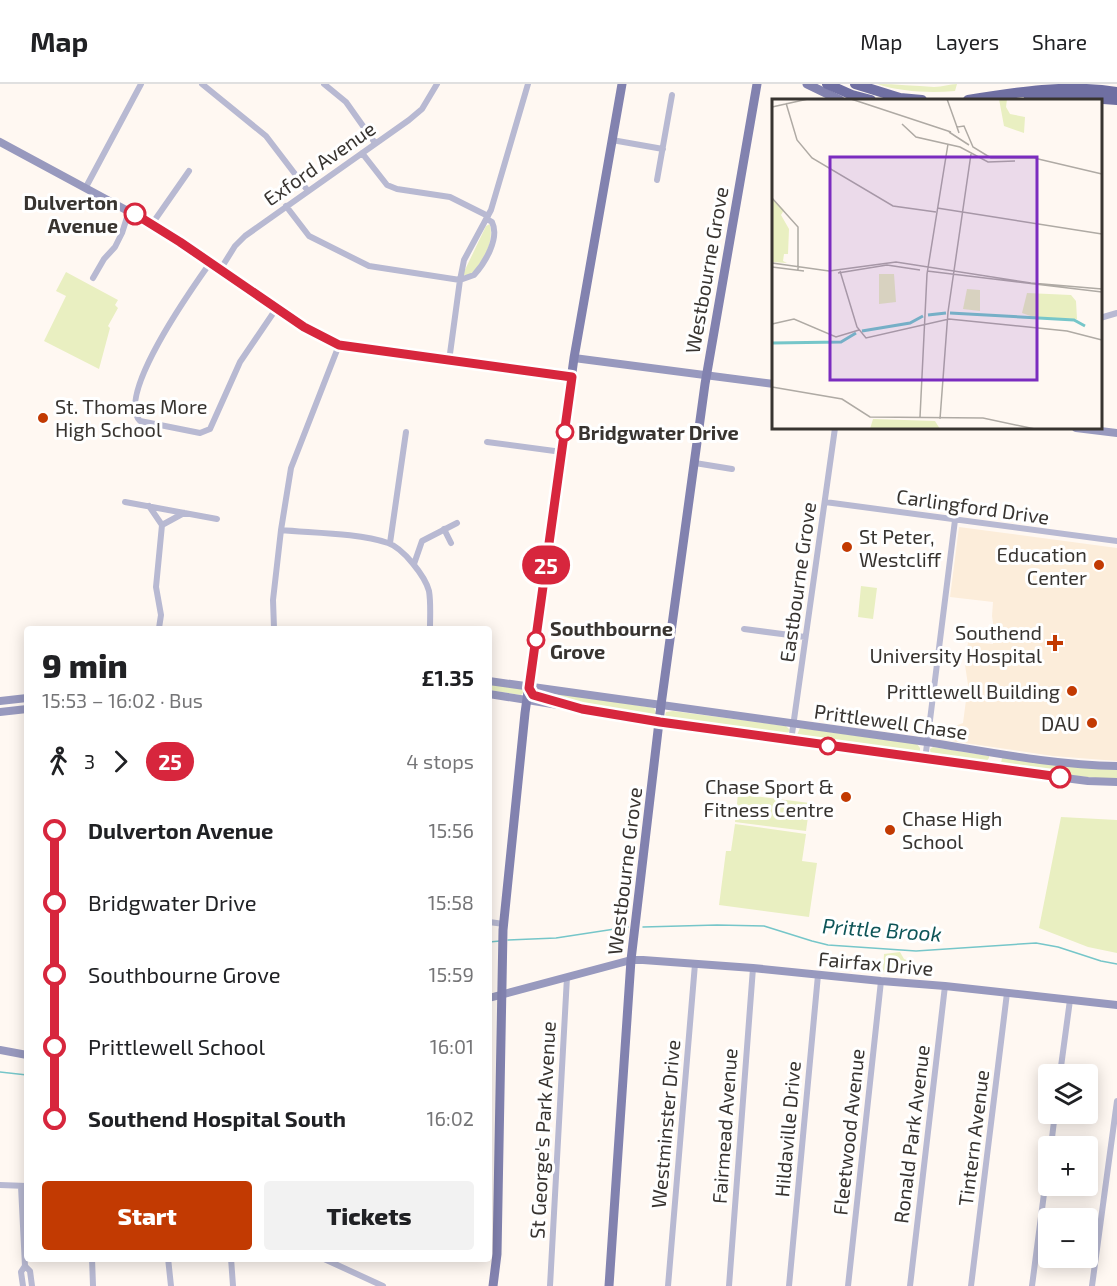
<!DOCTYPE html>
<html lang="en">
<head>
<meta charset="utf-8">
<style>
  :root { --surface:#fff; --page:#f2f2f2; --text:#202124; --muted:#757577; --line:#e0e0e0; --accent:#c23a02 }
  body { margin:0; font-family:"Exo 2",sans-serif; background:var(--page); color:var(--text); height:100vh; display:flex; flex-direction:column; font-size:22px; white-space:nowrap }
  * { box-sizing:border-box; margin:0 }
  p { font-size:20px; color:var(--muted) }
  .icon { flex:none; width:33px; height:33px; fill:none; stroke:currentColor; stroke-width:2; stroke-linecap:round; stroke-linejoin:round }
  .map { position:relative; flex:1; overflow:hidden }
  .panel { position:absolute; left:24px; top:542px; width:468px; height:636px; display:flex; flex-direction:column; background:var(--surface); border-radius:6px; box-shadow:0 3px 15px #0003 }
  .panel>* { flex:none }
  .badge { padding:0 12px; border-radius:20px; font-size:21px; line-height:39px }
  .fabs { position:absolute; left:1038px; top:980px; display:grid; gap:12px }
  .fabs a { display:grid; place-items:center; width:60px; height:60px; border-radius:6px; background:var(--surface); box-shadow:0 3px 15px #0003; font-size:30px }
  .map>.badge { position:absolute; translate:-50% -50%; box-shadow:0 0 0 3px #fff }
  .legs { display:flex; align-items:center; gap:9px; height:66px; padding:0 18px; font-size:20px }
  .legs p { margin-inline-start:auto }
  .headline { display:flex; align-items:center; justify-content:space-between; height:102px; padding:0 18px }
  h1 { font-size:33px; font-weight:800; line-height:45px }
  .primary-button { display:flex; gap:12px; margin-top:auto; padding:12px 18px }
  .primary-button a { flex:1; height:69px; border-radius:6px; background:var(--accent); color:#fff; font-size:24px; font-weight:800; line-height:69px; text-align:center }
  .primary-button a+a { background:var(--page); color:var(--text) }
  ul { padding:0 18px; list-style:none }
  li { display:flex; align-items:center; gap:21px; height:72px; font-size:22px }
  li i { display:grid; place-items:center; width:9px; height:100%; margin:0 8px; background:currentColor }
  li i::after { content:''; width:15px; height:15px; margin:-8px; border:4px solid; border-radius:50%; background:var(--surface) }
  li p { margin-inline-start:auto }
  li:first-child i { background:linear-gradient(#0000 50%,currentColor 0) }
  li:last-child i { background:linear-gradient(currentColor 50%,#0000 0) }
  header { display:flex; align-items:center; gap:36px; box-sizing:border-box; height:84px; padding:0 30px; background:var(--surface); border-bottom:2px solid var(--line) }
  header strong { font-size:28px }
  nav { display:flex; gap:33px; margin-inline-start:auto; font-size:21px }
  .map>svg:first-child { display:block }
  .medical { fill:#fcedda }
  .green { fill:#e9efc1 }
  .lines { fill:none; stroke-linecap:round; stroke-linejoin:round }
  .stream { stroke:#76c6c9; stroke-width:1.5 }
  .street { stroke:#b8b9d2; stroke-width:6 }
  .secondary { stroke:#9899be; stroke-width:8 }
  .primary { stroke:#8282af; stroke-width:9 }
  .highway { stroke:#6f6fa2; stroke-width:10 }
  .line-1-casing { stroke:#fff; stroke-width:14 }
  .line-1 { stroke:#d7263d; stroke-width:9 }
  .stop-1-dot { fill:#fff; stroke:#d7263d; stroke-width:3 }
  .poi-dot { fill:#c23a02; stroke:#fff; stroke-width:2 }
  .labels { text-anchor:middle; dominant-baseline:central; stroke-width:6; stroke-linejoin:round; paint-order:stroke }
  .street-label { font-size:20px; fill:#383430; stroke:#fff }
  .stop-label { font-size:20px; font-weight:bold; fill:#383430; stroke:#fff; text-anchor:start }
  .poi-label { font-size:20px; fill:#383430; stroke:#fff; text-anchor:end }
  .water-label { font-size:21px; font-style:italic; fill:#0e5558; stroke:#fff }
  .inset-river { fill:none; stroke:#76c6c9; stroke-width:3 }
  .inset-road { fill:none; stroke:#afaaa4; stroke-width:1.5 }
  .view { fill:#7b2cbf; fill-opacity:0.15; stroke:#7b2cbf; stroke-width:3 }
  .inset-edge { fill:none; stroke:#383430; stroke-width:3 }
</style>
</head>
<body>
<header>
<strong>Map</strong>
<nav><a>Map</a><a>Layers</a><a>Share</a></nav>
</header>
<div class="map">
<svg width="1117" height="1202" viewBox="0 0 1117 1202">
  <rect width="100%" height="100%" fill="#fff8f2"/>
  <path class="medical" d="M 959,443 L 1117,464 L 1117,677 L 1053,672 L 931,654 L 932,639 L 955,642 L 963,639 L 968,601 L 965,581 L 968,558 L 993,560 L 994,546 L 992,532 L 993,518 L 950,513 Z"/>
  <path class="green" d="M 877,0 C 896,0 915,2 934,3 C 943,3 949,0 957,0 L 955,7 C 930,9 901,8 877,0 Z
    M 490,140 C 494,161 483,176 471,191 L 465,192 L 463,190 L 486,142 Z
    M 66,188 L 118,216 L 115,221 L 118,224 L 108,242 L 110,244 L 99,285 L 44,257 L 66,212 L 56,207 Z
    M 861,502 L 877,504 L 873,535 L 858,533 Z
    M 489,598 L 524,604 L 523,609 L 521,611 L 489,606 Z
    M 540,606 L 654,624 L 657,631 L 654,633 L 540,612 Z
    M 673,627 L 786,642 L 790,646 L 786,652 L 667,635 L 665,631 L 666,628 Z
    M 800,644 L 917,660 L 920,664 L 920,669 L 915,670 L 799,654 L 797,651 Z
    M 933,663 L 989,672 L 989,674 L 984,680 L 931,672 L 930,665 Z
    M 1002,674 L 1117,685 L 1117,694 L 1096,694 L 1039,688 L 1029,682 L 1001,679 Z
    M 738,710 L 810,719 L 806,747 L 735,738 Z
    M 1061,733 L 1117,736 L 1117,869 L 1088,863 L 1039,844 Z
    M 735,740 L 806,750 L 802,777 L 817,779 L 809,833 L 719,821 L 726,767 L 731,767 Z
    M 900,868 L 904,875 L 911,878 L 912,885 L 893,890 L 883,888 L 884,870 Z"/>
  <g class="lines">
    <path class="stream" d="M 643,843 L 717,841 L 764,842 L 812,857 L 828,861 L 916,867 L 1036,859 L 1058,863 L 1101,877 L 1117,880
      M 508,856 L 556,854 L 628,843
      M 489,858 L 500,857
      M 0,988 L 27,991"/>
    <path class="street" d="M 202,0 L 266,52 L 308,107
      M 324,0 L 346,18 L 375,59
      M 612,56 L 663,65
      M 362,69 L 387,101 L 397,105 L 450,113 L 488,132
      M 657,96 L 672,11
      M 86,103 L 141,0
      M 286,122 L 309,152 L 369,182 L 460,196 L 474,191 C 485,179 500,154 492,138 L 487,135
      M 152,140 L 189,87
      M 210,179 C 193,203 115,312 140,337 L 200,349 L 210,345 L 240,278 L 276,225
      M 220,186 L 235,162 L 245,152 L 409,36 L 422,25 L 437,0
      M 93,194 L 104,175 L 115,163 L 122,149 L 129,127
      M 1100,234 L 1117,229
      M 449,277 L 460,196 L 464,176 L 491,126 L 528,0
      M 487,358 L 562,368
      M 695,379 L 732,385
      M 125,418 L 217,435
      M 825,418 L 1117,457
      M 149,422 L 162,441
      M 444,445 L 451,459
      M 281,446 C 313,449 358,449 388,459 C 403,464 425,492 429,507 C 431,519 430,533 430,544
      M 390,459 L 406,348
      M 414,480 L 422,457 L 457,439
      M 159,544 L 161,531 L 156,503 L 162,441 L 184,429
      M 274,544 L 273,516 L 281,446 L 291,384 L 339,261
      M 744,545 L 805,553
      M 791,657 L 835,344
      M 925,676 L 955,436
      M 489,838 L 504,840
      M 1060,990 L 1070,916
      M 1051,1062 L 1055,1029
      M 0,1101 L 27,1102
      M 21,1102 L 25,1182
      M 92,1174 L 93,1202
      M 168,1174 L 171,1202
      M 231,1174 L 233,1202
      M 322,1174 L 383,1202
      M 23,1202 L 21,1188 L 25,1182 L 30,1187 L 32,1202
      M 550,1202 L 567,893
      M 668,1202 L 695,880
      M 729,1202 L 753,884
      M 789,1202 L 818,891
      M 848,1202 L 881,897
      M 910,1202 L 945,902
      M 971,1202 L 1007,909
      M 1032,1202 L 1048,1079
      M 1092,1202 L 1117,1017"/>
    <path class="secondary" d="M 0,58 L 152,140 L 318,252 L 339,261 L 572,293
      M 574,274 L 774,300
      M 1076,344 L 1117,349
      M 489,597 L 927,658 C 990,668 1053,681 1117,682
      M 489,610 L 676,640 L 965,681 L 1088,697 L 1117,698
      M 0,617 L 27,614
      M 0,628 L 27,625
      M 489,914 L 631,876 L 643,876 L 753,884 L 881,897 L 945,902 L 1117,921
      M 0,966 L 27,971"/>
    <path class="primary" d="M 807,0 L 840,16
      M 493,1202 L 497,1170 L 503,846 L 525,629 L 574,274 L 622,0
      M 609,1202 L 631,876 L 661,621 L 705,300 L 757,0"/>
    <path class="highway" d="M 827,0 L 852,11 L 871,16
      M 855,0 L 900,14 L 922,16
      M 968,16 C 1017,8 1067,0 1117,8
      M 1028,16 L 1076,13 L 1117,16"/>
  </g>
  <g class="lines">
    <g class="line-1-casing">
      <path id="line-1" d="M 135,130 L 180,158 L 304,243 L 339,261 L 572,293 L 529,604 L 533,611 L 582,625 L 660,638 L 1060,693"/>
    </g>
    <use href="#line-1" class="line-1"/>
  </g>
  <g class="stop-1-dot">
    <circle cx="135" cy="130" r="10"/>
    <circle cx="565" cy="348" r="8"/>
    <circle cx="536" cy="556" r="8"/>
    <circle cx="828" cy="662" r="8"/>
    <circle cx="1060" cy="693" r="10"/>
  </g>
  <g class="poi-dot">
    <circle cx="43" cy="334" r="6"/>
    <circle cx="847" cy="463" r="6"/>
    <circle cx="1099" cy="481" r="6"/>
    <path d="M1052 550h6v6h6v6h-6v6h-6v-6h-6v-6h6z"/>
    <circle cx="1072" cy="607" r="6"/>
    <circle cx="1092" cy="639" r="6"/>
    <circle cx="846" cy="713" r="6"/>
    <circle cx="890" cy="746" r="6"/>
  </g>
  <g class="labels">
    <g class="street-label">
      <text transform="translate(319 79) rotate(-35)">Exford Avenue</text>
      <text transform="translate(706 186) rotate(-80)">Westbourne Grove</text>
      <text transform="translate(973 422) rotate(8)">Carlingford Drive</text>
      <text transform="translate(797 498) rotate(-82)">Eastbourne Grove</text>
      <text transform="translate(891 637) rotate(8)">Prittlewell Chase</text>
      <text transform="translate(624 787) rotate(-83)">Westbourne Grove</text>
      <text transform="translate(876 879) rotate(5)">Fairfax Drive</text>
      <text transform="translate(665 1040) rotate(-85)">Westminster Drive</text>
      <text transform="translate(724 1042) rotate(-86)">Fairmead Avenue</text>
      <text transform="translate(787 1045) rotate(-85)">Hildaville Drive</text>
      <text transform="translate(542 1046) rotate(-87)">St George's Park Avenue</text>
      <text transform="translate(848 1048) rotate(-84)">Fleetwood Avenue</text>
      <text transform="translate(911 1050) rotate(-83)">Ronald Park Avenue</text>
      <text transform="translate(973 1054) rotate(-83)">Tintern Avenue</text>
    </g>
    <g class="stop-label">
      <text x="118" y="118" text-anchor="end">Dulverton<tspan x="118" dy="23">Avenue</tspan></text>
      <text x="578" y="348">Bridgwater Drive</text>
      <text x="550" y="544">Southbourne<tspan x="550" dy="23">Grove</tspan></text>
    </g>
    <g class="poi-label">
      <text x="55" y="322" text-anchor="start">St. Thomas More<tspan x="55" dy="23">High School</tspan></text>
      <text x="859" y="452" text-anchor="start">St Peter,<tspan x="859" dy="23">Westcliff</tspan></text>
      <text x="1087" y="470">Education<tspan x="1087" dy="23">Center</tspan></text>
      <text x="1042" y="548">Southend<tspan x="1042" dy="23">University Hospital</tspan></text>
      <text x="1060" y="607">Prittlewell Building</text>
      <text x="1080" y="639">DAU</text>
      <text x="834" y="702">Chase Sport &amp;<tspan x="834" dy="23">Fitness Centre</tspan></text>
      <text x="902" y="734" text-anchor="start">Chase High<tspan x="902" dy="23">School</tspan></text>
    </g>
    <g class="water-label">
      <text transform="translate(882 845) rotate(4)">Prittle Brook</text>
    </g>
  </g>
  <g transform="translate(772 15)">
    <rect width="330" height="330" fill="#fff8f2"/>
    <path d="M 227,0 L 235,0 L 234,8 L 238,15 L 253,18 L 252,34 L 232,27 ZM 0,99 L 12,111 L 9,116 L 17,130 L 16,155 L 12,155 L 11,162 L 15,164 L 0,163 ZM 107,175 L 122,175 L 124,203 L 107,205 ZM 195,190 L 208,191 L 208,212 L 191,210 ZM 255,194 L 299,196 L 304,202 L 305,220 L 264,219 L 250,214 ZM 101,320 L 163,322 L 168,330 L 98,330 Z" fill="#e9efc1"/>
    <path class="inset-river" d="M 178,214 L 302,221 L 313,227M 156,216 L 174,214M 90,232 L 138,224 L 151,217M 0,244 L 69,243 L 84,234"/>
    <path class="inset-road" d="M 79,0 L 179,33M 175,0 L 185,28M 14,4 L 25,41 L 40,59 L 121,107 L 164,113M 0,8 L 36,0M 130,25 L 144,38 L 188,48 L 216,63 L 243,62M 177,33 L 197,46M 187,34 L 185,28 L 192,27 L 201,48 L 219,59 L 262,59 L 330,75M 0,99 L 26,128 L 26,171M 165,109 L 330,135M 0,164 L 57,172 L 124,163 L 259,184 L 330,190M 0,168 L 32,172M 68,172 L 85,228 L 94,239 L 177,220 L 295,232 L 330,241M 155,172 L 330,193M 66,174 L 115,166 L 148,171M 0,225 L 22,220 L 64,238 L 87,231M 0,288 L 70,300 L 98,318 L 211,319 L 263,330M 148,318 L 155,175 L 176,45M 168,320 L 176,213 L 199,55"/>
    <path class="view" d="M 58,58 L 265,58 L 265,281 L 58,281 Z"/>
    <rect width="330" height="330" class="inset-edge"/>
  </g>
</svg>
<div class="fabs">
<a><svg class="icon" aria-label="layers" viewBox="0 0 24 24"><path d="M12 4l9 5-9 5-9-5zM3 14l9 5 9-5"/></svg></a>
<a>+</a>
<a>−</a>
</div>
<b class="badge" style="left:546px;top:481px;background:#d7263d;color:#fff">25</b>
<section class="panel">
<div class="headline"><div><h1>9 min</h1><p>15:53 – 16:02 · Bus</p></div><b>£1.35</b></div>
<div class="legs"><svg class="icon" aria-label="walk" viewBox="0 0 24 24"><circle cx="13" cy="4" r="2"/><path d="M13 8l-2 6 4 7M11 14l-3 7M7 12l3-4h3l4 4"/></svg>3<svg class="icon" aria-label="forward" viewBox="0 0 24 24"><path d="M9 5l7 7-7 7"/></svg><b class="badge" style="background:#d7263d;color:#fff">25</b><p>4 stops</p></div>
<ul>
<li><i style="color:#d7263d"></i><b>Dulverton Avenue</b><p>15:56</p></li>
<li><i style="color:#d7263d"></i><span>Bridgwater Drive</span><p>15:58</p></li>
<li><i style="color:#d7263d"></i><span>Southbourne Grove</span><p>15:59</p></li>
<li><i style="color:#d7263d"></i><span>Prittlewell School</span><p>16:01</p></li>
<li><i style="color:#d7263d"></i><b>Southend Hospital South</b><p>16:02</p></li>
</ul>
<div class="primary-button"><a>Start</a><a>Tickets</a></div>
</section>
</div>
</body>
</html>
